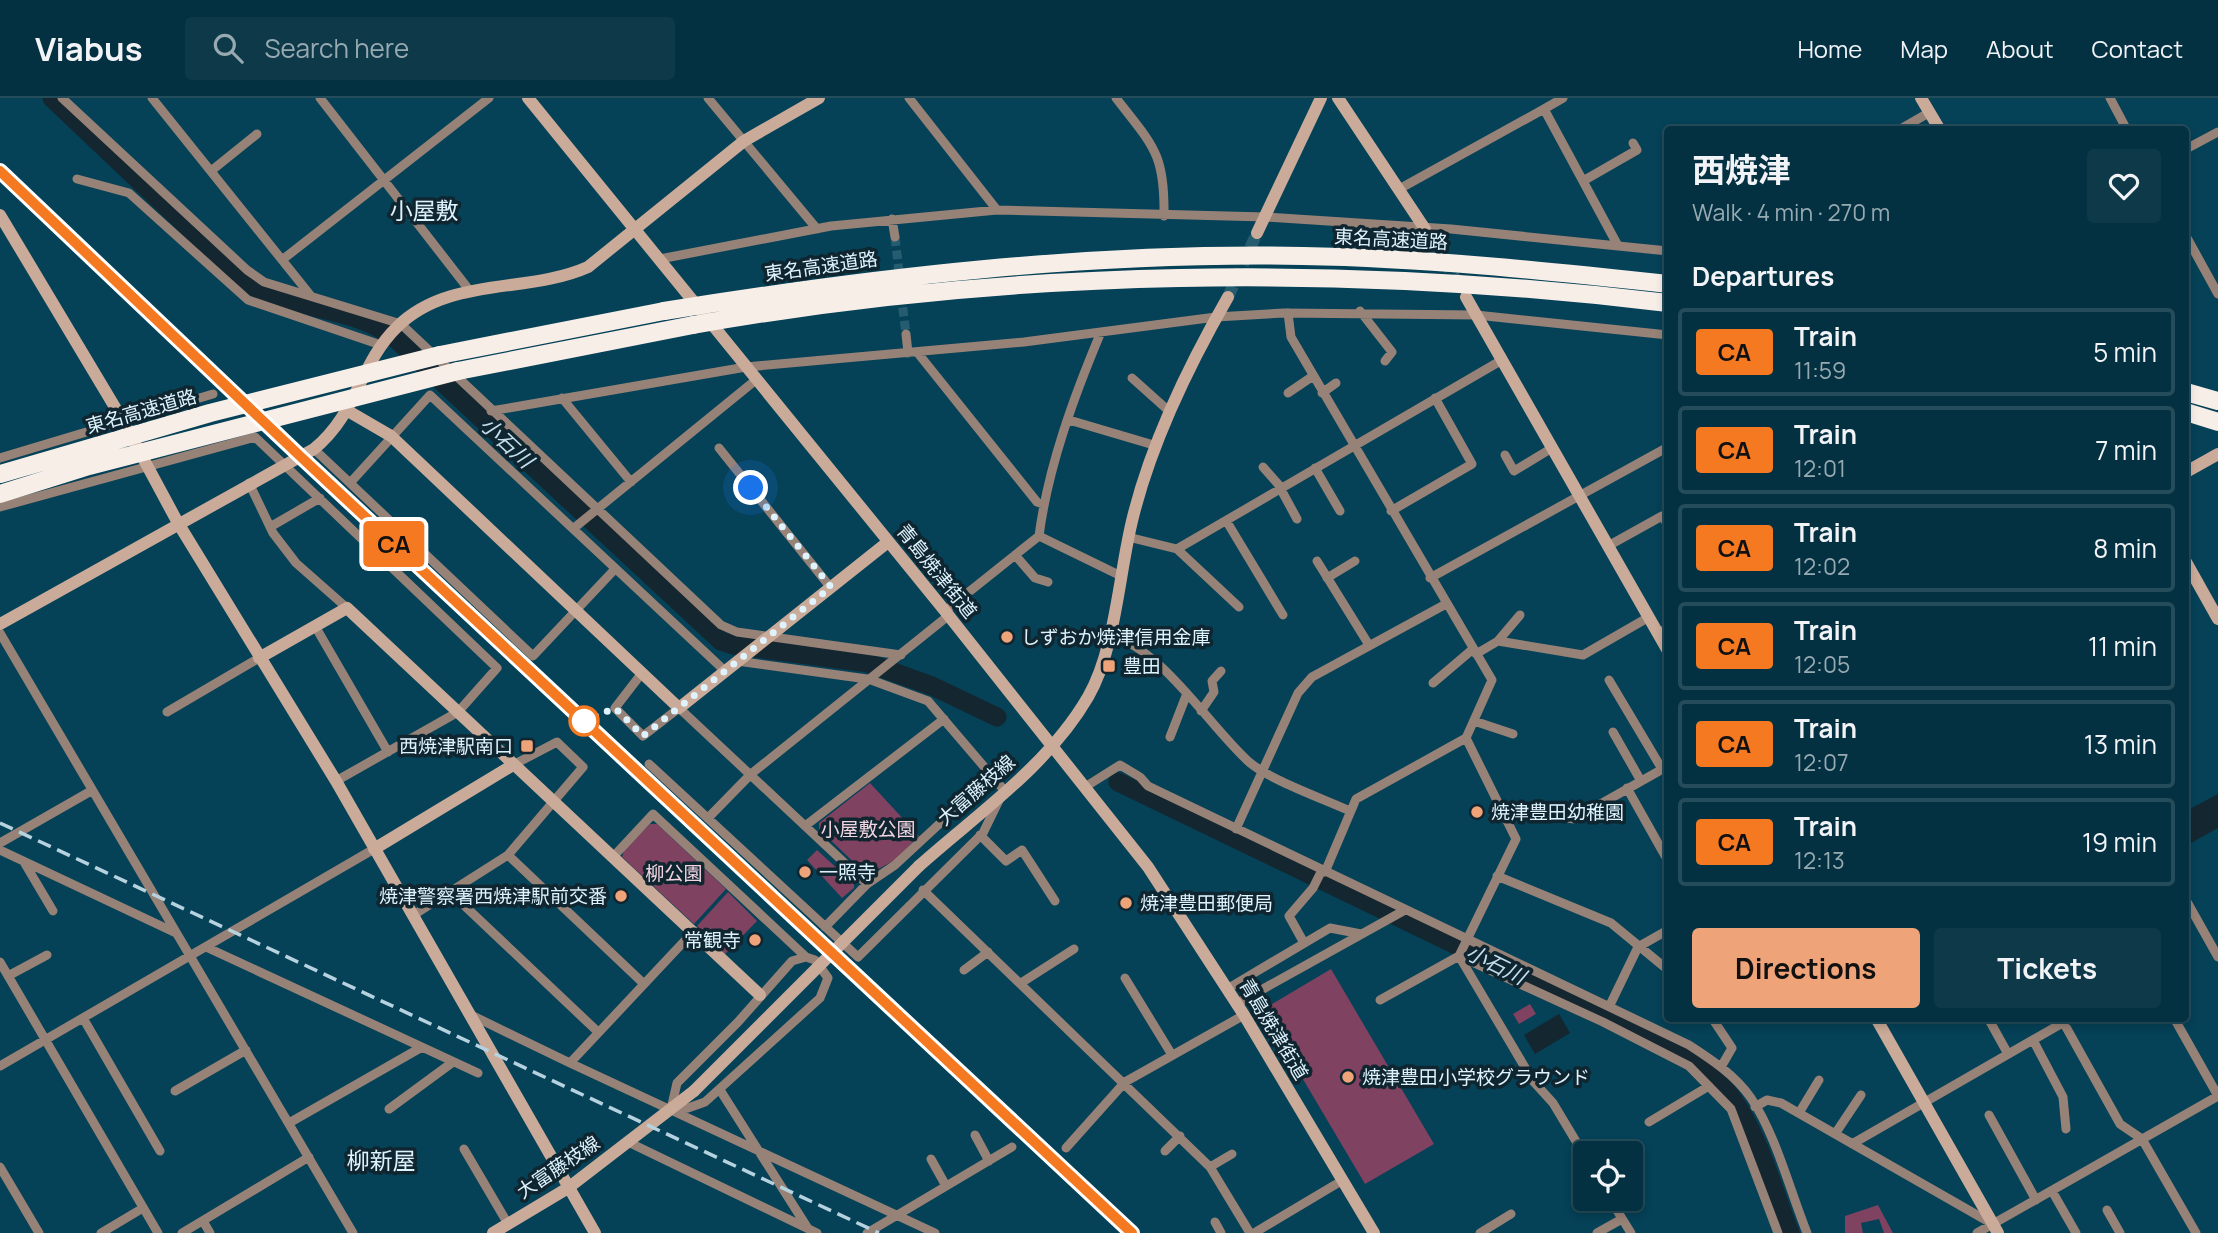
<!DOCTYPE html>
<html lang="en">
<head>
<meta charset="utf-8">
<style>
  :root { --surface:#043141; --page:#0d3948; --text:#f1f3f6; --muted:#97a9b1; --line:#254c5a; --accent:#efa378 }
  body { margin:0; font-family:Manrope,"Noto Sans JP",sans-serif; background:var(--page); color:var(--text); height:100vh; display:flex; flex-direction:column; font-size:26px; white-space:nowrap }
  * { box-sizing:border-box; margin:0 }
  p { font-size:23px; color:var(--muted) }
  .icon { flex:none; width:38px; height:38px; fill:none; stroke:currentColor; stroke-width:2; stroke-linecap:round; stroke-linejoin:round }
  .map { position:relative; flex:1; overflow:hidden }
  .drawer { position:absolute; left:1664px; top:28px; width:525px; height:896px; display:flex; flex-direction:column; background:var(--surface); border-radius:7px; box-shadow:0 4px 10px #0003,0 0 0 2px var(--line) }
  .drawer>* { flex:none }
  .badge { padding:0 14px; border-radius:5px; font-size:24px; line-height:46px }
  .controls { position:absolute; left:1573px; top:1043px; display:grid; gap:14px }
  .controls a { display:grid; place-items:center; width:70px; height:70px; border-radius:7px; background:var(--surface); box-shadow:0 4px 10px #0003,0 0 0 2px var(--line); font-size:35px }
  .you { position:absolute; width:35px; height:35px; margin:-18px; border:5px solid #fff; border-radius:50%; background:#1a73e8; box-shadow:0 0 0 10px #1a73e833 }
  .map>.badge { position:absolute; translate:-50% -50%; box-shadow:0 0 0 4px #fff }
  h2 { padding:0 28px; font-size:26px; line-height:63px }
  .round { display:grid; place-items:center; flex:none; width:74px; height:74px; border-radius:7px; background:var(--page) }
  .head { display:flex; align-items:center; justify-content:space-between; height:119px; padding:0 28px }
  h1 { font-size:33px; font-weight:700; line-height:52px }
  .cta { display:flex; gap:14px; margin-top:auto; padding:14px 28px }
  .cta a { flex:1; height:80px; border-radius:7px; background:var(--accent); color:#111; font-size:28px; font-weight:700; line-height:80px; text-align:center }
  .cta a+a { background:var(--page); color:var(--text) }
  ul { padding:0; list-style:none }
  li { display:flex; align-items:center; gap:21px; height:88px; margin:0 14px 10px; padding:0 14px; border:4px solid var(--line); border-radius:7px }
  li div { flex:1 }
  li b { display:block; font-size:26px }
  li em { font-style:normal }
  li .badge { min-width:77px; font-weight:700; text-align:center }
  header { display:flex; align-items:center; gap:42px; box-sizing:border-box; height:98px; padding:0 35px; background:var(--surface); border-bottom:2px solid var(--line) }
  header strong { font-size:33px }
  nav { display:flex; gap:38px; margin-inline-start:auto; font-size:24px }
  .search { width:490px; height:63px; background:var(--page); display:flex; align-items:center; gap:18px; box-sizing:border-box; padding:0 24px; border-radius:7px; color:var(--muted); font-size:26px }
  .map>svg:first-child { display:block }
  .green { fill:#7f4260 }
  .water { fill:#142730 }
  .lines { fill:none; stroke-linecap:round; stroke-linejoin:round }
  .river { stroke:#142730; stroke-width:19 }
  .street-tunnel { stroke:#265c70; stroke-width:9; stroke-dasharray:9 4.5; stroke-linecap:butt }
  .secondary-tunnel { stroke:#265c70; stroke-width:12; stroke-dasharray:12 6; stroke-linecap:butt }
  .street { stroke:#978277; stroke-width:9 }
  .secondary { stroke:#caaa98; stroke-width:12 }
  .highway { stroke:#f8eee8; stroke-width:18 }
  .rail { stroke:#b6d2df; stroke-width:3.5; stroke-dasharray:14 7; stroke-linecap:butt }
  .secondary-bridge { stroke:#caaa98; stroke-width:12 }
  .highway-bridge { stroke:#f8eee8; stroke-width:18 }
  .line-casing { stroke:#fff; stroke-width:16 }
  .line { stroke:#f47921; stroke-width:10 }
  .walk { stroke:#def3fe; stroke-width:7; stroke-dasharray:0 12.6 }
  .poi-dot { fill:#efa378; stroke:#0f252f; stroke-width:2.5 }
  .stop-dot { fill:#fff; stroke:#f47921; stroke-width:3.5 }
  .labels { text-anchor:middle; dominant-baseline:central; stroke-width:7; stroke-linejoin:round; paint-order:stroke }
  .street-label { font-size:19px; fill:#def3fe; stroke:#0f252f }
  .poi-label { font-size:19px; fill:#def3fe; stroke:#0f252f; text-anchor:start }
  .park-label { font-size:19px; fill:#f3d5e2; stroke:#0f252f }
  .water-label { font-size:21px; font-style:italic; fill:#c4e0ef; stroke:#0f252f }
  .quarter-label { font-size:23px; fill:#def3fe; stroke:#0f252f }
</style>
</head>
<body>
<header>
<strong>Viabus</strong>
<div class="search"><svg class="icon" aria-label="search" viewBox="0 0 24 24"><circle cx="10" cy="10" r="6"/><path d="M15 15l6 6"/></svg>Search here</div>
<nav><a>Home</a><a>Map</a><a>About</a><a>Contact</a></nav>
</header>
<div class="map">
<svg width="2218" height="1135" viewBox="0 0 2218 1135">
  <rect width="100%" height="100%" fill="#054157"/>
  <path class="green" d="M 870,685 L 919,738 L 895,762 L 867,777 L 819,731 L 819,725 Z
    M 650,726 L 657,726 L 726,791 L 694,826 L 622,759 L 624,753 Z
    M 817,752 L 854,786 L 854,790 L 842,800 L 807,762 Z
    M 728,794 L 757,823 L 725,856 L 697,828 Z
    M 1331,871 L 1434,1046 L 1365,1086 L 1262,912 Z
    M 1530,906 L 1536,916 L 1519,926 L 1513,916 Z
    M 1878,1107 L 1893,1135 L 1884,1135 L 1879,1121 L 1861,1125 L 1863,1135 L 1845,1135 L 1845,1118 Z"/>
  <path class="water" d="M 2218,696 L 2218,730 L 2189,746 L 2186,739 L 2186,713 Z
    M 1559,916 L 1570,935 L 1535,956 L 1524,937 Z"/>
  <g class="lines">
    <path class="river" d="M 52,0 L 246,184 C 291,214 354,207 396,241 L 721,543 L 733,547 L 868,565 L 932,588 L 997,619
      M 1118,684 L 1686,958 C 1703,971 1722,985 1734,1003 C 1760,1041 1773,1092 1790,1135"/>
    <path class="street-tunnel" d="M 895,139 L 900,183
      M 901,196 L 906,236"/>
    <path class="secondary-tunnel" d="M 1425,131 L 1461,190
      M 1228,199 L 1257,135"/>
    <path class="street" d="M 62,0 L 247,172 L 264,184 L 401,226 L 721,527 L 737,534 L 901,557
      M 152,0 L 311,198
      M 320,0 L 470,193
      M 708,0 L 817,131
      M 909,0 L 997,112
      M 1116,0 C 1153,48 1165,55 1164,118
      M 2110,0 L 2127,32
      M 1544,11 L 1563,0
      M 1899,32 L 1930,14
      M 2186,51 L 2218,34
      M 211,73 L 257,36
      M 77,81 L 129,95 L 248,202 L 381,247
      M 1583,83 L 1637,52 L 1633,45
      M 1401,90 L 1544,11 L 1617,146
      M 892,121 L 895,139
      M 2186,138 L 2218,196
      M 660,161 L 831,128 L 997,112 L 1266,119 L 1451,131 L 1668,153
      M 282,162 L 489,0
      M 1360,213 L 1392,254 L 1385,263
      M 1288,215 L 1291,239 L 1492,582 L 1466,640 L 1516,741 L 1459,858 L 1533,983 L 1553,1005 L 1586,1060
      M 1101,234 C 1074,298 1048,369 1039,438 L 1121,478
      M 906,236 L 908,255
      M 917,254 L 1037,404 L 1043,406
      M 1132,280 L 1170,314
      M 1288,295 L 1313,278
      M 1322,295 L 1336,285
      M 562,300 L 631,384
      M 491,313 L 746,269 L 1024,244 L 1216,219 L 1284,215 L 1476,217 L 1668,237
      M 1069,322 L 1157,348
      M 719,350 L 831,490
      M 314,351 L 533,558 L 615,471
      M 1505,357 L 1514,373 L 1552,350
      M 0,360 L 213,296
      M 1263,369 L 1278,386 L 1297,421
      M 1315,370 L 1340,413
      M 249,385 L 273,435 L 296,465 L 347,510
      M 350,385 L 430,297 L 724,572
      M 0,409 L 255,339 L 497,570 L 458,614 L 336,683
      M 1391,413 L 1472,366 L 1435,300
      M 1227,424 L 1283,517
      M 270,429 L 320,400
      M 574,430 L 757,281
      M 1128,439 L 1177,451 L 1502,262
      M 1608,448 L 1662,418 L 1668,427
      M 1177,451 L 1239,509
      M 1015,457 L 1035,480 L 1048,484
      M 1317,463 L 1369,547
      M 1327,480 L 1355,463
      M 1430,480 L 1668,349
      M 945,513 L 1039,438
      M 315,528 L 388,654
      M 0,535 L 353,1135
      M 1658,535 L 1668,530
      M 1109,537 C 1162,550 1208,627 1249,664 C 1270,682 1324,701 1350,713
      M 1498,543 L 1583,557 L 1649,519
      M 1476,556 L 1498,543 L 1520,517
      M 737,563 L 867,581
      M 642,575 L 615,610 L 643,638 L 679,610 L 867,786
      M 1609,582 L 1662,671
      M 1433,585 L 1473,551
      M 1201,613 L 1214,594 L 1212,583 L 1221,573
      M 167,614 L 259,560
      M 1474,623 L 1513,636
      M 1613,634 L 1641,683
      M 1170,639 L 1186,598
      M 649,666 L 858,859 L 983,735 L 1004,692 L 928,603 L 871,582
      M 1085,689 L 1120,667 L 1140,679 L 1148,688 L 1689,947 C 1712,962 1735,977 1751,1000 C 1776,1037 1790,1093 1807,1135
      M 1627,690 L 1668,763
      M 1499,710 L 1574,721 L 1668,668
      M 708,720 L 751,676 L 948,518
      M 805,728 L 944,621
      M 1236,731 L 1298,595 L 1312,579 L 1446,506
      M 980,737 L 1006,763 L 1022,752 L 1055,803
      M 0,745 L 91,693
      M 0,752 L 176,835
      M 508,757 L 643,885
      M 612,760 L 653,716 L 806,859 L 815,862 L 828,880 L 820,900 L 705,1004 L 688,1010 L 671,1011 L 677,985 L 738,924 L 792,863 L 806,859
      M 24,764 L 53,813
      M 1325,774 L 1356,701 L 1466,640
      M 1497,778 L 1611,825 L 1668,872
      M 923,792 L 1210,1069 L 1250,1135
      M 451,795 L 598,934
      M 2186,802 L 2218,859
      M 412,818 L 508,757 L 583,669 L 557,644 L 513,667
      M 825,829 L 867,786 L 895,767 L 991,678
      M 1304,845 L 1289,818 L 1313,790 L 1322,772
      M 206,849 L 478,975
      M 0,864 L 158,1135
      M 964,872 L 988,854
      M 8,878 L 47,857
      M 1125,880 L 1172,957
      M 1021,885 L 1074,851
      M 1227,891 L 1330,830 L 1361,836
      M 1380,902 L 1459,858 L 1603,924 L 1689,968 L 1731,1011 L 1778,1135
      M 1236,906 L 1405,812
      M 1610,907 L 1638,849 L 1668,832
      M 469,916 L 570,965 L 692,835
      M 83,920 L 160,1053
      M 1712,920 L 1732,950 L 1721,969
      M 1988,920 L 2008,956
      M 2061,920 L 2120,1026 L 2142,1041 L 2196,1135
      M 2174,920 L 2218,998
      M 2033,942 L 2063,999 L 2066,1031
      M 570,965 L 935,1135
      M 0,968 L 374,751
      M 720,992 L 807,1129
      M 175,993 L 246,952
      M 1755,1009 L 1767,1002 L 1781,1005 L 1991,1125
      M 389,1011 L 453,964
      M 1799,1015 L 1819,982
      M 1989,1017 L 2036,1102
      M 1649,1024 L 1709,988
      M 289,1025 L 422,949
      M 1835,1036 L 1861,997
      M 975,1037 L 989,1063
      M 628,1044 L 817,1135
      M 1852,1046 L 2071,920
      M 1066,1050 L 1125,984 L 1244,917
      M 464,1051 L 508,1126
      M 1165,1053 L 1180,1038
      M 931,1061 L 946,1088
      M 0,1069 L 39,1135
      M 1210,1069 L 1232,1056
      M 2052,1093 L 2076,1135
      M 1610,1101 L 1631,1135
      M 2107,1112 L 2120,1135
      M 203,1123 L 210,1135
      M 1215,1124 L 1221,1135
      M 101,1135 L 143,1110
      M 182,1135 L 309,1059
      M 867,1135 L 1012,1049
      M 1254,1135 L 1343,1082
      M 1480,1135 L 1511,1116
      M 1597,1135 L 1622,1121
      M 1977,1135 L 2218,998"/>
    <path class="secondary" d="M 528,0 L 945,513 L 1148,769 L 1244,917 L 1374,1135
      M 1338,0 L 1425,131
      M 1921,0 L 1940,32
      M 0,117 L 122,321 L 178,425 L 336,683 L 595,1135
      M 1257,135 L 1321,0
      M 1466,199 L 1668,553
      M 348,313 L 391,338 L 679,610 L 888,444
      M 2186,374 L 2218,356
      M 2186,464 L 2218,521
      M 0,526 L 314,351 C 358,315 359,266 397,229 C 448,178 528,196 588,169 L 744,43 L 819,0
      M 259,560 L 347,510 L 760,897
      M 374,751 L 513,667
      M 919,768 C 977,716 1048,668 1088,599 C 1116,551 1119,473 1133,419 C 1152,342 1189,267 1228,199
      M 1876,920 L 1998,1135
      M 493,1135 L 568,1090 L 694,993"/>
    <path class="highway" d="M 440,257 L 664,213
      M 458,273 L 693,227
      M 2186,294 L 2218,303
      M 2186,314 L 2218,324"/>
    <path class="rail" d="M 0,73 L 301,359 L 1132,1135
      M 0,725 L 879,1135"/>
    <path class="secondary-bridge" d="M 694,993 L 919,768"/>
    <path class="highway-bridge" d="M 664,213 C 875,179 1089,154 1303,158 C 1425,160 1547,173 1668,186
      M 693,227 C 1013,170 1345,166 1668,205
      M 0,376 L 210,315 L 440,257
      M 0,396 L 89,368 L 458,273"/>
  </g>
  <g class="lines">
    <g class="line-casing">
      <path id="line" d="M 0,73 L 301,359 L 1132,1135"/>
    </g>
    <use href="#line" class="line"/>
    <path class="walk" d="M 584,623 L 615,610 L 643,638 L 831,489 L 751,390"/>
  </g>
  <g class="poi-dot">
    <circle cx="1007" cy="539" r="7"/>
    <rect x="1102" y="561" width="14" height="14" rx="3.5"/>
    <rect x="520" y="641" width="14" height="14" rx="3.5"/>
    <circle cx="1477" cy="714" r="7"/>
    <circle cx="805" cy="774" r="7"/>
    <circle cx="621" cy="798" r="7"/>
    <circle cx="1126" cy="805" r="7"/>
    <circle cx="755" cy="842" r="7"/>
    <circle cx="1348" cy="979" r="7"/>
  </g>
  <circle class="stop-dot" cx="584" cy="623" r="14"/>
  <g class="labels">
    <g class="street-label">
      <text transform="translate(1391 141) rotate(3)">東名高速道路</text>
      <text transform="translate(821 168) rotate(-8)">東名高速道路</text>
      <text transform="translate(141 313) rotate(-16)">東名高速道路</text>
      <text transform="translate(937 473) rotate(51)">青島焼津街道</text>
      <text transform="translate(976 692) rotate(-41)">大富藤枝線</text>
      <text transform="translate(1274 931) rotate(59)">青島焼津街道</text>
      <text transform="translate(558 1069) rotate(-34)">大富藤枝線</text>
    </g>
    <g class="poi-label">
      <text x="1021" y="539">しずおか焼津信用金庫</text>
      <text x="1123" y="568">豊田</text>
      <text x="513" y="648" text-anchor="end">西焼津駅南口</text>
      <text x="1491" y="714">焼津豊田幼稚園</text>
      <text x="819" y="774">一照寺</text>
      <text x="607" y="798" text-anchor="end">焼津警察署西焼津駅前交番</text>
      <text x="1140" y="805">焼津豊田郵便局</text>
      <text x="741" y="842" text-anchor="end">常観寺</text>
      <text x="1362" y="979">焼津豊田小学校グラウンド</text>
    </g>
    <g class="park-label">
      <text x="868" y="731">小屋敷公園</text>
      <text x="674" y="775">柳公園</text>
    </g>
    <g class="water-label">
      <text transform="translate(507 344) rotate(43)">小石川</text>
      <text transform="translate(1496 866) rotate(26)">小石川</text>
    </g>
    <g class="quarter-label">
      <text x="424" y="112">小屋敷</text>
      <text x="381" y="1062">柳新屋</text>
    </g>
  </g>
</svg>
<div class="controls">
<a><svg class="icon" aria-label="locate" viewBox="0 0 24 24"><circle cx="12" cy="12" r="6"/><path d="M12 2v4M12 18v4M2 12h4M18 12h4"/></svg></a>
</div>
<div class="you" style="left:751px;top:390px"></div>
<b class="badge" style="left:394px;top:446px;background:#f47921;color:#111">CA</b>
<section class="drawer">
<div class="head"><div><h1>西焼津</h1><p>Walk · 4 min · 270 m</p></div><a class="round"><svg class="icon" aria-label="heart" viewBox="0 0 24 24"><path d="M12 20l-8-8c-3-5 5-10 8-4 3-6 11-1 8 4z"/></svg></a></div>
<h2>Departures</h2>
<ul>
<li><span class="badge" style="background:#f47921;color:#111">CA</span><div><b>Train</b><p>11:59</p></div><em>5 min</em></li>
<li><span class="badge" style="background:#f47921;color:#111">CA</span><div><b>Train</b><p>12:01</p></div><em>7 min</em></li>
<li><span class="badge" style="background:#f47921;color:#111">CA</span><div><b>Train</b><p>12:02</p></div><em>8 min</em></li>
<li><span class="badge" style="background:#f47921;color:#111">CA</span><div><b>Train</b><p>12:05</p></div><em>11 min</em></li>
<li><span class="badge" style="background:#f47921;color:#111">CA</span><div><b>Train</b><p>12:07</p></div><em>13 min</em></li>
<li><span class="badge" style="background:#f47921;color:#111">CA</span><div><b>Train</b><p>12:13</p></div><em>19 min</em></li>
</ul>
<div class="cta"><a>Directions</a><a>Tickets</a></div>
</section>
</div>
</body>
</html>
